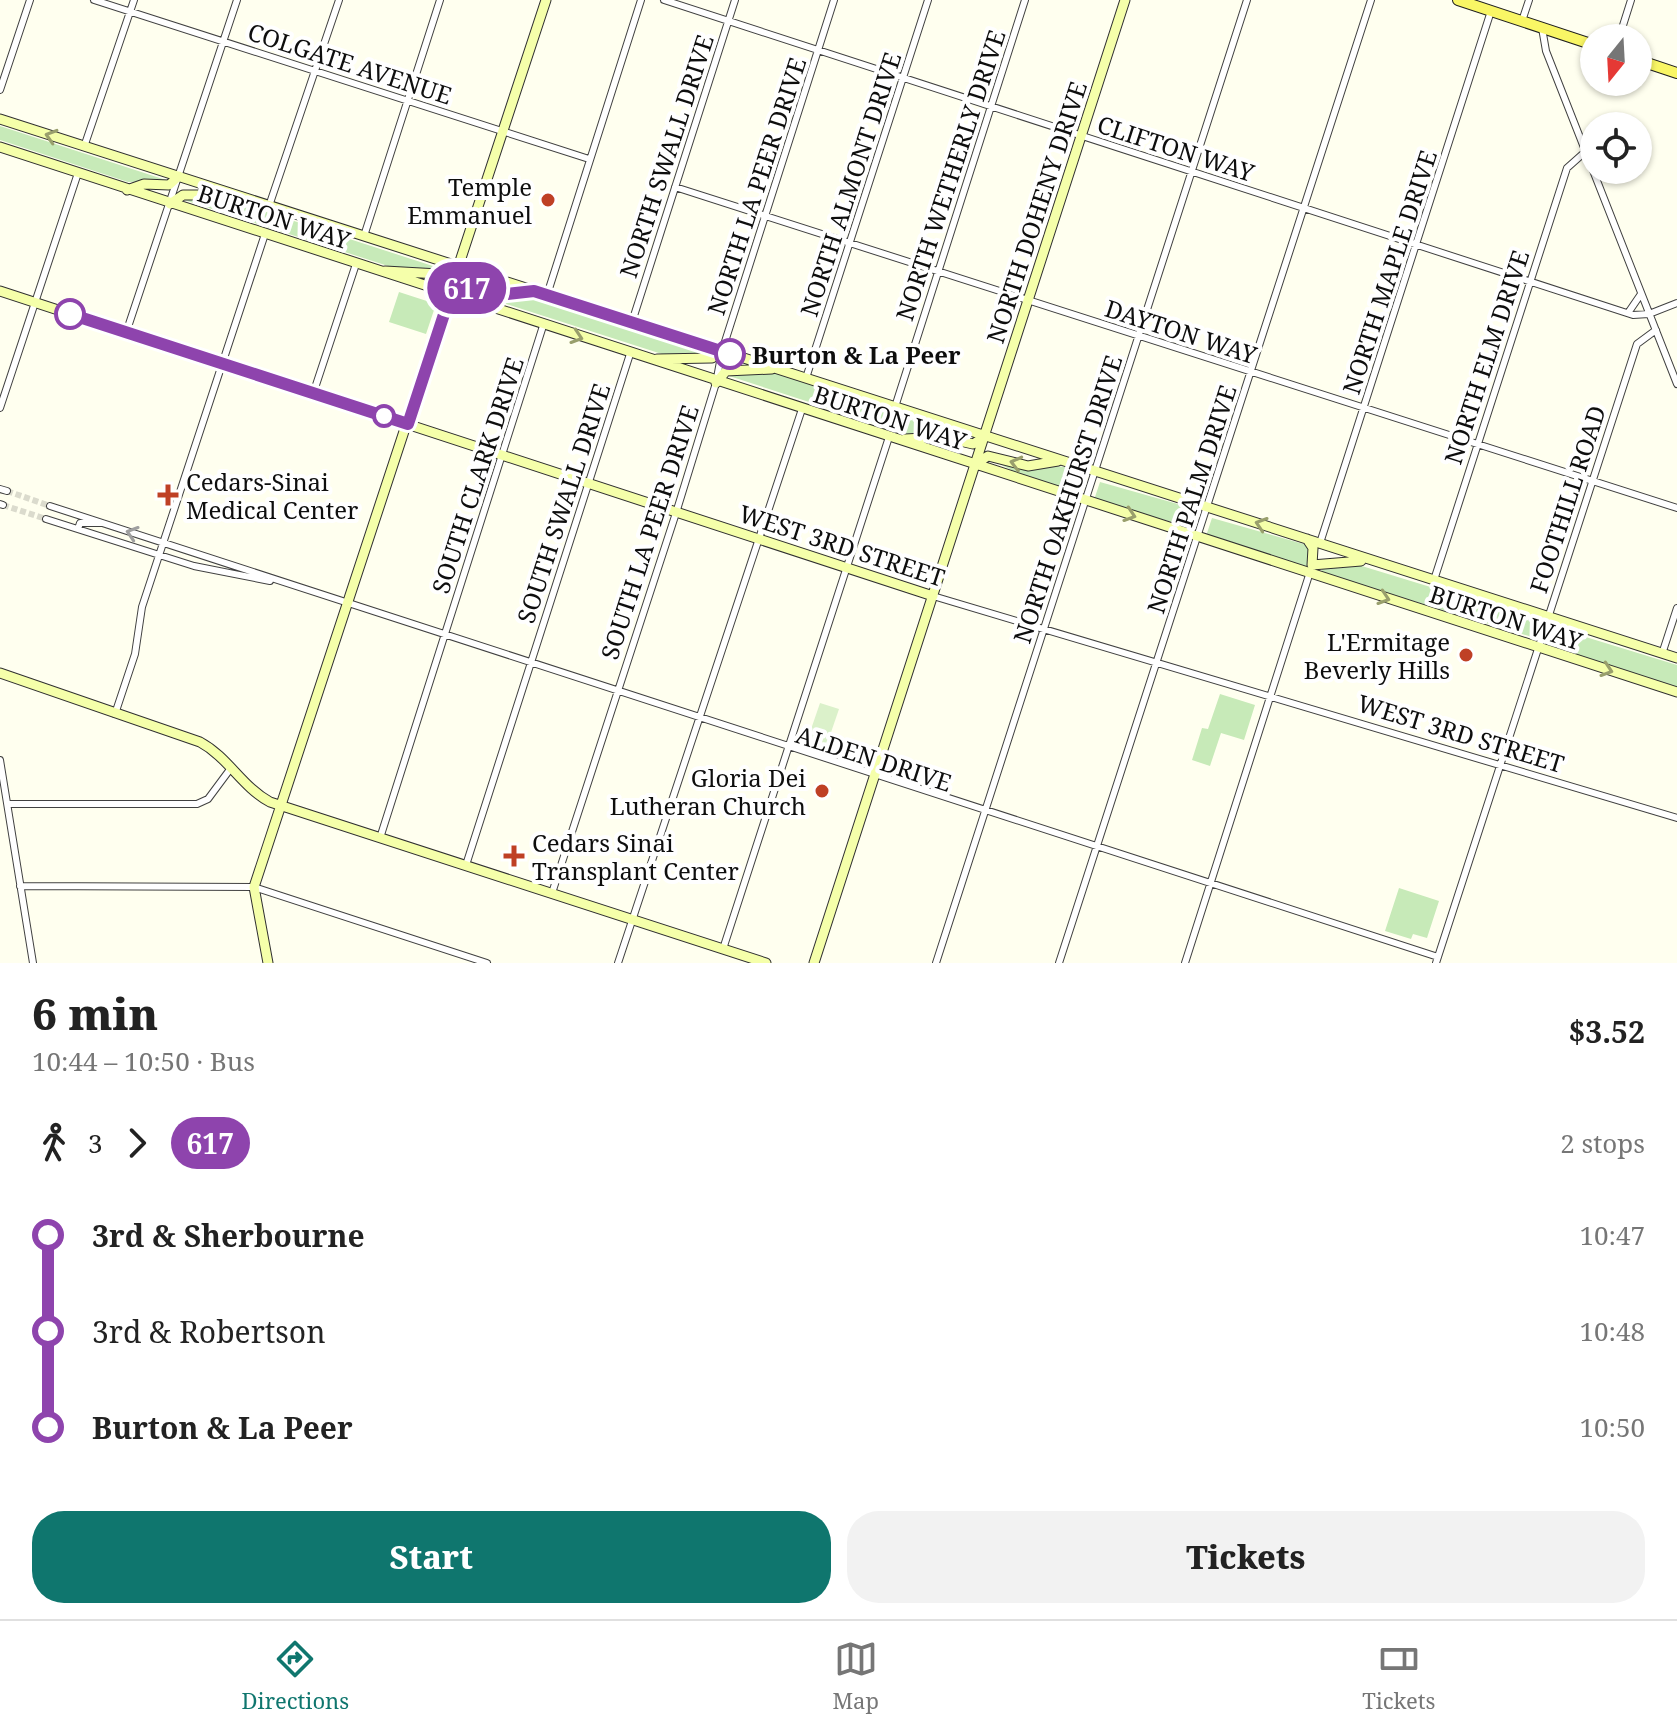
<!DOCTYPE html>
<html lang="en">
<head>
<meta charset="utf-8">
<style>
  :root { --surface:#fff; --page:#f2f2f2; --text:#222; --muted:#767676; --line:#e0e0e0; --accent:#0f766e }
  body { margin:0; font-family:"Noto Serif",serif; background:var(--page); color:var(--text); height:100vh; display:flex; flex-direction:column; font-size:30px; white-space:nowrap }
  * { box-sizing:border-box; margin:0 }
  p { font-size:26px; color:var(--muted) }
  .icon { flex:none; width:44px; height:44px; fill:none; stroke:currentColor; stroke-width:2; stroke-linecap:round; stroke-linejoin:round }
  .map { position:relative; height:963px; overflow:hidden }
  .sheet { display:flex; flex-direction:column; background:var(--surface); flex:1 }
  .sheet>* { flex:none }
  .badge { padding:0 16px; border-radius:26px; font-size:28px; line-height:52px }
  .needle { width:52px; rotate:198deg }
  .fabs { position:absolute; left:1580px; top:24px; display:grid; gap:16px }
  .fabs a { display:grid; place-items:center; width:72px; height:72px; border-radius:50%; background:var(--surface); box-shadow:0 2px 6px #0004; font-size:40px }
  .map>.badge { position:absolute; translate:-50% -50%; box-shadow:0 0 0 4px #fff }
  .legs { display:flex; align-items:center; gap:12px; height:88px; padding:0 32px; font-size:26px }
  .legs p { margin-inline-start:auto }
  .headline { display:flex; align-items:center; justify-content:space-between; height:136px; padding:0 32px }
  h1 { font-size:44px; font-weight:800; line-height:60px }
  .button { display:flex; gap:16px; margin-top:auto; padding:16px 32px }
  .button a { flex:1; height:92px; border-radius:32px; background:var(--accent); color:#fff; font-size:32px; font-weight:800; line-height:92px; text-align:center }
  .button a+a { background:var(--page); color:var(--text) }
  ul { padding:0 32px; list-style:none }
  li { display:flex; align-items:center; gap:28px; height:96px; font-size:30px }
  li i { display:grid; place-items:center; width:12px; height:100%; margin:0 10px; background:currentColor }
  li i::after { content:''; width:20px; height:20px; margin:-10px; border:6px solid; border-radius:50%; background:var(--surface) }
  li p { margin-inline-start:auto }
  li:first-child i { background:linear-gradient(#0000 50%,currentColor 0) }
  li:last-child i { background:linear-gradient(currentColor 50%,#0000 0) }
  .tab-bar { display:flex; justify-content:space-around; align-items:center; height:112px; border-top:2px solid var(--line); background:var(--surface); font-size:22px; color:var(--muted) }
  .tab-bar a { display:grid; justify-items:center; gap:4px }
  .tab-bar .selected { color:var(--accent) }
  .map>svg:first-child { display:block }
  .green { fill:#c7eab8 }
  .pitch { fill:#dbf1ca }
  .lines { fill:none; stroke-linecap:round; stroke-linejoin:round }
  .street-tunnel { stroke:#dbdbcd; stroke-width:6; stroke-dasharray:6 3; stroke-linecap:butt }
  .street-casing { stroke:#414141; stroke-width:8 }
  .secondary-casing { stroke:#303030; stroke-width:11 }
  .primary-casing { stroke:#1f1f1f; stroke-width:12 }
  .street { stroke:#fff; stroke-width:6 }
  .secondary { stroke:#f5ffaa; stroke-width:9 }
  .primary { stroke:#f9f665; stroke-width:10 }
  .oneway { stroke:#999f6c }
  .oneway2 { stroke:#9f9f9f }
  .line-1-casing { stroke:#fff; stroke-width:18 }
  .line-1 { stroke:#8e44ad; stroke-width:12 }
  .poi-dot { fill:#bf4025; stroke:#fff; stroke-width:3 }
  .stop-1-dot { fill:#fff; stroke:#8e44ad; stroke-width:4 }
  .labels { text-anchor:middle; dominant-baseline:central; stroke-width:8; stroke-linejoin:round; paint-order:stroke }
  .street-label { font-size:24px; fill:#0e0e0e; stroke:#fff }
  .poi-label { font-size:24px; fill:#0e0e0e; stroke:#fff; text-anchor:end }
  .stop-label { font-size:24px; font-weight:bold; fill:#0e0e0e; stroke:#fff; text-anchor:start }
</style>
</head>
<body>
<div class="map">
<svg width="1677" height="963" viewBox="0 0 1677 963">
  <rect width="100%" height="100%" fill="#ffffef"/>
  <path class="green" d="M 0,126 L 169,181 L 128,182 L 0,140 Z
    M 223,198 L 439,268 L 443,272 L 388,266 L 181,199 Z
    M 399,292 L 436,304 L 426,334 L 389,322 Z
    M 469,292 L 529,297 L 574,308 L 713,355 L 665,355 Z
    M 776,373 L 961,433 L 970,439 L 917,437 L 726,375 Z
    M 991,460 L 1065,467 L 1086,474 L 1079,495 L 1026,477 Z
    M 1100,482 L 1199,510 L 1193,528 L 1094,500 Z
    M 1212,518 L 1307,545 L 1310,557 L 1307,568 L 1206,536 Z
    M 1352,563 L 1538,620 L 1532,637 L 1321,573 L 1323,566 Z
    M 1553,627 L 1677,665 L 1677,687 L 1547,645 Z
    M 1220,694 L 1255,705 L 1244,740 L 1221,733 L 1210,766 L 1192,760 L 1202,728 L 1208,729 Z
    M 1399,888 L 1439,901 L 1427,938 L 1413,934 L 1411,939 L 1385,931 Z"/>
  <path class="pitch" d="M 820,703 L 839,709 L 827,744 L 808,738 Z"/>
  <g class="lines">
    <path class="street-tunnel" d="M 7,491 L 50,506
      M 3,505 L 46,519"/>
    <g class="street-casing">
      <path id="street" d="M 94,0 L 589,159
        M 664,0 L 1633,315 L 1649,314 L 1677,303
        M 1522,21 L 1529,0
        M 1542,28 L 1546,51 L 1677,384
        M 1619,38 L 1631,0
        M 0,90 L 30,0
        M 84,147 L 134,0
        M 675,187 L 1677,508
        M 269,206 L 339,0
        M 364,236 L 440,0
        M 547,295 L 641,0
        M 1628,313 L 1641,294
        M 632,322 L 735,0
        M 126,333 L 237,0
        M 806,378 L 928,0
        M 313,394 L 356,264
        M 895,407 L 1025,0
        M 0,408 L 78,173
        M 0,489 L 7,491
        M 0,504 L 3,505
        M 50,506 L 1438,957
        M 46,519 L 194,566 L 270,581
        M 78,529 L 80,523 L 102,523
        M 1320,543 L 1491,11
        M 1434,580 L 1567,168 L 1585,152
        M 933,596 L 1677,818
        M 1662,654 L 1677,608
        M 115,714 L 135,654 L 142,607 L 265,234
        M 0,760 L 33,963
        M 8,804 L 197,804 L 208,799 L 231,768
        M 380,838 L 543,326
        M 466,865 L 630,354
        M 20,886 L 254,887 L 487,963
        M 552,893 L 676,513 L 716,383 L 722,351 L 834,0
        M 723,949 L 889,437
        M 618,963 L 802,409
        M 936,963 L 1247,0
        M 1059,963 L 1371,0
        M 1185,963 L 1310,572
        M 1436,963 L 1637,344 L 1656,330"/>
    </g>
    <g class="secondary-casing">
      <path id="secondary" d="M 0,119 L 1677,658
        M 0,147 L 1677,692
        M 127,190 L 144,184 L 169,185 L 179,176
        M 170,204 L 183,195 L 229,195
        M 385,271 L 439,274 L 461,267
        M 0,291 L 933,596
        M 450,296 L 465,287 L 498,295 L 531,291
        M 657,359 L 712,358 L 722,351
        M 716,383 L 726,371 L 772,369
        M 905,439 L 942,437 L 973,444 L 986,436
        M 977,463 L 988,456 L 1028,466 L 1058,461
        M 1307,539 L 1313,548 L 1312,565 L 1361,561
        M 0,673 L 200,742 C 228,757 242,787 270,802 L 766,963
        M 268,963 L 254,887 L 546,0
        M 814,963 L 1125,0"/>
    </g>
    <g class="primary-casing">
      <path id="primary" d="M 1458,0 L 1594,45
        M 1638,60 L 1677,73"/>
    </g>
    <use href="#street" class="street"/>
    <use href="#secondary" class="secondary"/>
    <use href="#primary" class="primary"/>
  </g>
  <defs><path id="oneway-chevron" d="M-2-3.5L2.5 0L-2 3.5" fill="none" stroke-width="1.6" stroke-linecap="round" stroke-linejoin="round" transform="scale(2)"/></defs>
  <g class="oneway">
    <use href="#oneway-chevron" transform="translate(51 136) rotate(-163)"/>
    <use href="#oneway-chevron" transform="translate(577 337) rotate(18)"/>
    <use href="#oneway-chevron" transform="translate(1016 463) rotate(-166)"/>
    <use href="#oneway-chevron" transform="translate(1130 515) rotate(18)"/>
    <use href="#oneway-chevron" transform="translate(1261 524) rotate(-162)"/>
    <use href="#oneway-chevron" transform="translate(1384 598) rotate(18)"/>
    <use href="#oneway-chevron" transform="translate(1607 670) rotate(18)"/>
  </g>
  <use class="oneway2" href="#oneway-chevron" transform="translate(132 533) rotate(-162)"/>
  <g class="lines">
    <g class="line-1-casing">
      <path id="line-1" d="M 70,314 L 408,424 L 450,296 L 465,287 L 498,295 L 534,291 L 730,354"/>
    </g>
    <use href="#line-1" class="line-1"/>
  </g>
  <g class="poi-dot">
    <circle cx="548" cy="200" r="8"/>
    <path d="M164 483h8v8h8v8h-8v8h-8v-8h-8v-8h8z"/>
    <circle cx="1466" cy="655" r="8"/>
    <circle cx="822" cy="791" r="8"/>
    <path d="M510 844h8v8h8v8h-8v8h-8v-8h-8v-8h8z"/>
  </g>
  <g class="stop-1-dot">
    <circle cx="70" cy="314" r="14"/>
    <circle cx="730" cy="354" r="14"/>
    <circle cx="384" cy="416" r="10"/>
  </g>
  <g class="labels">
    <g class="street-label">
      <text transform="translate(350 63) rotate(18)">COLGATE AVENUE</text>
      <text transform="translate(1176 148) rotate(18)">CLIFTON WAY</text>
      <text transform="translate(666 156) rotate(-72)">NORTH SWALL DRIVE</text>
      <text transform="translate(950 175) rotate(-72)">NORTH WETHERLY DRIVE</text>
      <text transform="translate(850 184) rotate(-72)">NORTH ALMONT DRIVE</text>
      <text transform="translate(756 186) rotate(-72)">NORTH LA PEER DRIVE</text>
      <text transform="translate(1036 212) rotate(-72)">NORTH DOHENY DRIVE</text>
      <text transform="translate(274 216) rotate(18)">BURTON WAY</text>
      <text transform="translate(1389 272) rotate(-72)">NORTH MAPLE DRIVE</text>
      <text transform="translate(1181 331) rotate(18)">DAYTON WAY</text>
      <text transform="translate(1486 357) rotate(-72)">NORTH ELM DRIVE</text>
      <text transform="translate(890 417) rotate(18)">BURTON WAY</text>
      <text transform="translate(477 475) rotate(-72)">SOUTH CLARK DRIVE</text>
      <text transform="translate(1067 499) rotate(-72)">NORTH OAKHURST DRIVE</text>
      <text transform="translate(1191 499) rotate(-72)">NORTH PALM DRIVE</text>
      <text transform="translate(1567 499) rotate(-72)">FOOTHILL ROAD</text>
      <text transform="translate(563 503) rotate(-72)">SOUTH SWALL DRIVE</text>
      <text transform="translate(649 532) rotate(-72)">SOUTH LA PEER DRIVE</text>
      <text transform="translate(842 545) rotate(18)">WEST 3RD STREET</text>
      <text transform="translate(1506 617) rotate(18)">BURTON WAY</text>
      <text transform="translate(1461 733) rotate(17)">WEST 3RD STREET</text>
      <text transform="translate(874 758) rotate(18)">ALDEN DRIVE</text>
    </g>
    <g class="poi-label">
      <text x="532" y="186">Temple<tspan x="532" dy="28">Emmanuel</tspan></text>
      <text x="186" y="481" text-anchor="start">Cedars-Sinai<tspan x="186" dy="28">Medical Center</tspan></text>
      <text x="1450" y="641">L'Ermitage<tspan x="1450" dy="28">Beverly Hills</tspan></text>
      <text x="806" y="777">Gloria Dei<tspan x="806" dy="28">Lutheran Church</tspan></text>
      <text x="532" y="842" text-anchor="start">Cedars Sinai<tspan x="532" dy="28">Transplant Center</tspan></text>
    </g>
    <g class="stop-label">
      <text x="752" y="354">Burton &amp; La Peer</text>
    </g>
  </g>
</svg>
<div class="fabs">
<a><svg class="needle" viewBox="-14 -14 28 28"><path d="M0-13l5 13h-10z" fill="#e53935"/><path d="M0 13l5-13h-10z" fill="#767676"/></svg></a>
<a><svg class="icon" aria-label="locate" viewBox="0 0 24 24"><circle cx="12" cy="12" r="6"/><path d="M12 2v4M12 18v4M2 12h4M18 12h4"/></svg></a>
</div>
<b class="badge" style="left:467px;top:288px;background:#8e44ad;color:#fff">617</b>
</div>
<section class="sheet">
<div class="headline"><div><h1>6 min</h1><p>10:44 – 10:50 · Bus</p></div><b>$3.52</b></div>
<div class="legs"><svg class="icon" aria-label="walk" viewBox="0 0 24 24"><circle cx="13" cy="4" r="2"/><path d="M13 8l-2 6 4 7M11 14l-3 7M7 12l3-4h3l4 4"/></svg>3<svg class="icon" aria-label="forward" viewBox="0 0 24 24"><path d="M9 5l7 7-7 7"/></svg><b class="badge" style="background:#8e44ad;color:#fff">617</b><p>2 stops</p></div>
<ul>
<li><i style="color:#8e44ad"></i><b>3rd &amp; Sherbourne</b><p>10:47</p></li>
<li><i style="color:#8e44ad"></i><span>3rd &amp; Robertson</span><p>10:48</p></li>
<li><i style="color:#8e44ad"></i><b>Burton &amp; La Peer</b><p>10:50</p></li>
</ul>
<div class="button"><a>Start</a><a>Tickets</a></div>
</section>
<nav class="tab-bar">
<a class="selected"><svg class="icon" aria-label="directions" viewBox="0 0 24 24"><path d="M12 3l9 9-9 9-9-9zM9 14v-3h6M13 9l2 2-2 2"/></svg>Directions</a>
<a><svg class="icon" aria-label="map" viewBox="0 0 24 24"><path d="M3 6l6-2 6 2 6-2v14l-6 2-6-2-6 2zM9 4v14M15 6v14"/></svg>Map</a>
<a><svg class="icon" aria-label="tickets" viewBox="0 0 24 24"><path d="M3 7h18v10H3zM15 7v10"/></svg>Tickets</a>
</nav>
</body>
</html>
